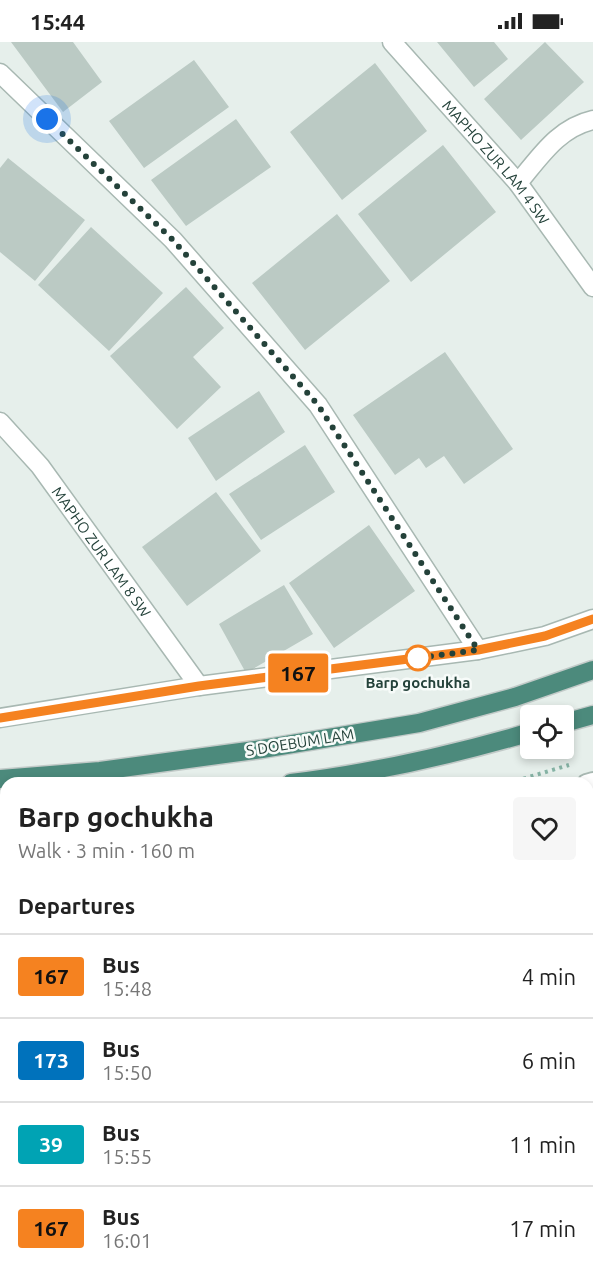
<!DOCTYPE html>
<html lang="en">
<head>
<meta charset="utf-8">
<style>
  :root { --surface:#fff; --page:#f6f6f6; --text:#222; --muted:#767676; --line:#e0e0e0 }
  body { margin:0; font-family:Ubuntu,sans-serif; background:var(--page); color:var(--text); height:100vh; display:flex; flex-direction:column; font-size:22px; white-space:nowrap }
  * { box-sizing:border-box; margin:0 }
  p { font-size:20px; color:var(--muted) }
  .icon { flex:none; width:33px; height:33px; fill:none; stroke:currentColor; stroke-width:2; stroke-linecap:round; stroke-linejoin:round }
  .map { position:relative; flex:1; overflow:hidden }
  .drawer { position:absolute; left:0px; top:735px; width:594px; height:504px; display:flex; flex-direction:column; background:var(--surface); border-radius:18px 18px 0 0; box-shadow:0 3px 9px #0003 }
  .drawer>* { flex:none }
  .badge { padding:0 12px; border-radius:4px; font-size:21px; line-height:39px }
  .controls { position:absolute; left:520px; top:663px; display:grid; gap:12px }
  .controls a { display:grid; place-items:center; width:54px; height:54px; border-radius:6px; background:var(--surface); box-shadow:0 3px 9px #0003; font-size:30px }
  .you { position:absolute; width:30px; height:30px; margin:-15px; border:4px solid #fff; border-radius:50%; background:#1a73e8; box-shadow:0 0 0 9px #1a73e833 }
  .map>.badge { position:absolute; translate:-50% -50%; box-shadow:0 0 0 3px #fff }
  h2 { padding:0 18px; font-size:22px; line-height:54px }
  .round { display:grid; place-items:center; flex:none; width:63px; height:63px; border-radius:6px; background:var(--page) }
  .headline { display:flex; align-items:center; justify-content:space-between; height:102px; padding:0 18px }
  h1 { font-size:28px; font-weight:700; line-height:45px }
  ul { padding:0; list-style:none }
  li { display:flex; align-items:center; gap:18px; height:84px; padding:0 18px; border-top:2px solid var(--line) }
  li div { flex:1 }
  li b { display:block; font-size:22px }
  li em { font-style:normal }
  li .badge { min-width:66px; font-weight:700; text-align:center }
  .status { display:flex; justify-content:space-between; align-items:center; height:42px; padding:0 30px; background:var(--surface); direction:ltr }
  .status svg { height:16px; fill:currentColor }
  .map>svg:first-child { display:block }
  .building { fill:#bbcac4 }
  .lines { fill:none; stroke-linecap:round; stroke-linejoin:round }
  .service-casing { stroke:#a8b8b2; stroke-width:20 }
  .minor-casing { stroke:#a8b8b2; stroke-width:21 }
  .trunk-casing { stroke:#c2cac8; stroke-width:21 }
  .path { stroke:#86b3a5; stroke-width:4; stroke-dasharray:3 4.5; stroke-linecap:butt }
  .service { stroke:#fff; stroke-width:16 }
  .minor { stroke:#fff; stroke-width:18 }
  .trunk { stroke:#4c8a7c; stroke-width:18 }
  .line-casing { stroke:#fff; stroke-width:14 }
  .line { stroke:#f58220; stroke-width:9 }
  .walk { stroke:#24423a; stroke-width:6; stroke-dasharray:0 10.8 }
  .stop-dot { fill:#fff; stroke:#f58220; stroke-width:3 }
  .labels { text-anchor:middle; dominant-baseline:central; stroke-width:5; stroke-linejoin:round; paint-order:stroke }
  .street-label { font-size:15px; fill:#24423a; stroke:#f7fbf9 }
  .stop-label { font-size:15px; font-weight:bold; fill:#24423a; stroke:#f7fbf9 }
</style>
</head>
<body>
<div class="status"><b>15:44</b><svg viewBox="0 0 49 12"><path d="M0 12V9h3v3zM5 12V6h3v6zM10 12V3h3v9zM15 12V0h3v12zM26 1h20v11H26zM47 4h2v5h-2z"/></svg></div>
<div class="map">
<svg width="593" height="1239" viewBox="0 0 593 1239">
  <rect width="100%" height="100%" fill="#e6efeb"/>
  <path class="building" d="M 11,0 L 73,0 L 102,40 L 63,70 Z
    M 437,0 L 494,0 L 508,17 L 474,45 Z
    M 545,0 L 584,40 L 521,98 L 484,57 Z
    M 194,18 L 229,65 L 144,126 L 109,79 Z
    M 375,21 L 427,89 L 342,158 L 290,90 Z
    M 236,77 L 271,125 L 186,184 L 151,138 Z
    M 443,103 L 496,170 L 411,240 L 358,172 Z
    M 8,116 L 85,178 L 35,239 L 0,210 L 0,126 Z
    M 337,172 L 390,239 L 305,308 L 252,241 Z
    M 91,185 L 163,251 L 109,309 L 38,243 Z
    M 186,245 L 224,286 L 193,315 L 221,345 L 177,387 L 110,314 Z
    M 445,310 L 513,407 L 464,442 L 444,414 L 426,426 L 419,416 L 395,433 L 353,373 Z
    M 259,349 L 285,390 L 216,439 L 188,396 Z
    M 305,403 L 335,450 L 261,498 L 229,452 Z
    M 216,450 L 261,509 L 187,564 L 142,505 Z
    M 369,483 L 415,549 L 334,606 L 289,541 Z
    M 284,543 L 313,592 L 246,631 L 219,582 Z
    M 0,895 L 6,895 L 6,1015 L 0,1016 Z
    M 16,1233 L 68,1233 L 70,1239 L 0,1239 Z
    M 105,1233 L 203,1233 L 203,1239 L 105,1239 Z
    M 252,1233 L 278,1233 L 279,1234 L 253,1239 Z
    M 374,1233 L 449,1233 L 450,1235 L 429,1239 L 376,1239 Z"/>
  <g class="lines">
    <g class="service-casing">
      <path id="service" d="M 586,741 L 593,739
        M 0,842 L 6,841"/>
    </g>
    <g class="minor-casing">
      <g id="minor">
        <path id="s1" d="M 392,0 L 518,141 L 593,245"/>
        <path d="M 0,31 L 173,198 L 318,363 L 478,608"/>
        <path d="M 518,141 C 540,115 558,86 593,78"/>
        <path id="s2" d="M 0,380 L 40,424 L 199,644"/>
        <path d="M 0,676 L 199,644 L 478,608 L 545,594 L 593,577"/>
        <path d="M 588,908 L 593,901"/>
        <path d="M 588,1094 L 593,1093"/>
        <path d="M 0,1207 L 6,1205"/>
      </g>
    </g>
    <g class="trunk-casing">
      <path id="trunk" d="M 564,681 L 593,673
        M 0,737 L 100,729 L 262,707 L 419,681 L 515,655 L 593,628
        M 291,741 C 373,731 452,713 531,690
        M 0,774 L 6,773"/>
    </g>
    <path class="path" d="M 509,741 L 569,723"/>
    <use href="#service" class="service"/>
    <use href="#minor" class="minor"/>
    <use href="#trunk" class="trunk"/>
  </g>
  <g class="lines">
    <g class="line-casing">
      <path id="line" d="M 0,676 L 199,644 L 478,608 L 545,594 L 593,577"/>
    </g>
    <use href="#line" class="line"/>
    <path class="walk" d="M 47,77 L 173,198 L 318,363 L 478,608 L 418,616"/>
  </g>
  <circle class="stop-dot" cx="418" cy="616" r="12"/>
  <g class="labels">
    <g class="street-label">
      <text stroke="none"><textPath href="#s1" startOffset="159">MAPHO ZUR LAM 4 SW</textPath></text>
      <text stroke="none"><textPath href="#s2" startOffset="165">MAPHO ZUR LAM 8 SW</textPath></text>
      <text transform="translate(300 700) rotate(-9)">S DOEBUM LAM</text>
    </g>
    <g class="stop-label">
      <text x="418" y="640">Barp gochukha</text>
    </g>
  </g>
</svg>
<div class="controls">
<a><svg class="icon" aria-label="locate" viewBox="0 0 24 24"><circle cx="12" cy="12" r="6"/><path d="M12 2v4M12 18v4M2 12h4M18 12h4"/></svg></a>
</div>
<div class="you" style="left:47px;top:77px"></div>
<b class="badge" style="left:298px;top:631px;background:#f58220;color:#111">167</b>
<section class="drawer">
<div class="headline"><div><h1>Barp gochukha</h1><p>Walk · 3 min · 160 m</p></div><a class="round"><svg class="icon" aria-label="heart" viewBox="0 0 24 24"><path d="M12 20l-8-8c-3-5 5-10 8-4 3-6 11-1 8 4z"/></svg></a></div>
<h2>Departures</h2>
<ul>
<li><span class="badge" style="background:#f58220;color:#111">167</span><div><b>Bus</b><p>15:48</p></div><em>4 min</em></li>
<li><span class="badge" style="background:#0072bc;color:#fff">173</span><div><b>Bus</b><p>15:50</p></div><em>6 min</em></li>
<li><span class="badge" style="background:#00a3b4;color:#fff">39</span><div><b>Bus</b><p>15:55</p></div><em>11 min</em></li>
<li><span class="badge" style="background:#f58220;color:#111">167</span><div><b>Bus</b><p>16:01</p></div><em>17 min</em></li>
</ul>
</section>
</div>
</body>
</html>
